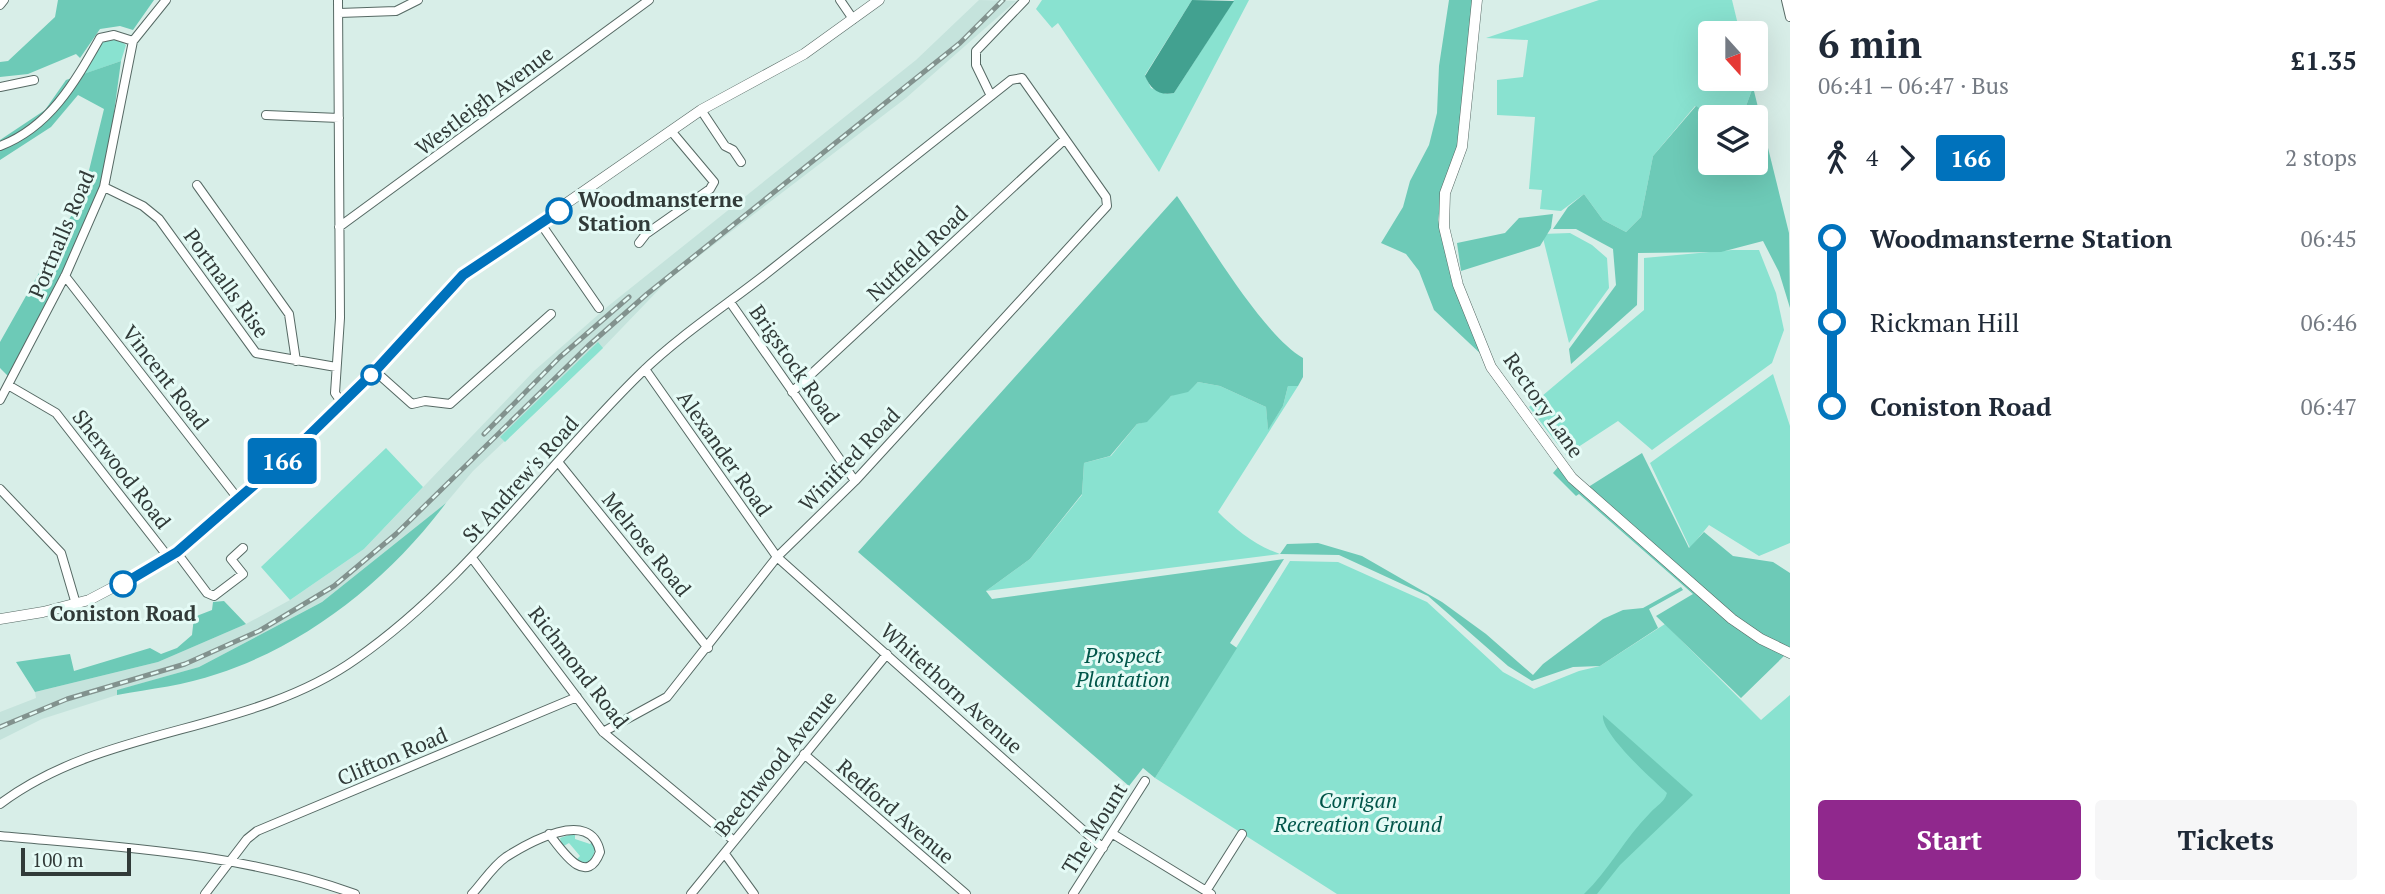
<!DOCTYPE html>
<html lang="en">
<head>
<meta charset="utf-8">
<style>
  :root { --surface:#fff; --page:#f6f6f7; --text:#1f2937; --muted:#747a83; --accent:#90288d }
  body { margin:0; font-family:"PT Serif",serif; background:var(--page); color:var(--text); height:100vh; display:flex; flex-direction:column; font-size:26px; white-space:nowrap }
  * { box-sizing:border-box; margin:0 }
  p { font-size:23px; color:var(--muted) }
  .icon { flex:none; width:38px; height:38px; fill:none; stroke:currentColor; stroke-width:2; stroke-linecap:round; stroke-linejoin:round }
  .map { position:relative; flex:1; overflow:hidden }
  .details { display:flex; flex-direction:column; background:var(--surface); width:595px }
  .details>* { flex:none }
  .badge { padding:0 14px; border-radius:5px; font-size:24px; line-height:46px }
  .needle { width:46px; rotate:159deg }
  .buttons { position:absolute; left:1698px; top:21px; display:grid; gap:14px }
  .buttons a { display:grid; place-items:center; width:70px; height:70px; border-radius:7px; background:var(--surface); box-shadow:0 7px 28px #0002; font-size:35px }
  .scale { position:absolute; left:21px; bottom:18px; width:110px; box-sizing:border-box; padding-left:7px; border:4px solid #313a38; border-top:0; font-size:19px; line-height:24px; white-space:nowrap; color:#313a38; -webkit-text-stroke:5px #e5fbf6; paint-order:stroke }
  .map>.badge { position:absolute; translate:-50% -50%; box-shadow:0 0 0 4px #fff }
  .legs { display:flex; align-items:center; gap:10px; height:77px; padding:0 28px; font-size:23px }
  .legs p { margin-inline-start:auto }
  .summary { display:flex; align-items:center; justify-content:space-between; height:119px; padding:0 28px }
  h1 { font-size:38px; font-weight:600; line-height:52px }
  .primary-button { display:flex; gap:14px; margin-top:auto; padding:14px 28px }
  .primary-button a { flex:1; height:80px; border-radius:7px; background:var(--accent); color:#fff; font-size:28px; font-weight:600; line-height:80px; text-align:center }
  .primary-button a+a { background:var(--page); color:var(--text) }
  ul { padding:0 28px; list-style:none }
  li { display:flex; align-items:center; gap:24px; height:84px; font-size:26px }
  li i { display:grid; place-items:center; width:10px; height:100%; margin:0 9px; background:currentColor }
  li i::after { content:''; width:18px; height:18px; margin:-9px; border:5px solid; border-radius:50%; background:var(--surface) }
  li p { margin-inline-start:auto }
  li:first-child i { background:linear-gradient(#0000 50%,currentColor 0) }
  li:last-child i { background:linear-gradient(currentColor 50%,#0000 0) }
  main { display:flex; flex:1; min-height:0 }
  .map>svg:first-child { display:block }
  .built { fill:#c5e3dc }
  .green { fill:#89e2d0 }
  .forest { fill:#6dcab7 }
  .water { fill:#42a190 }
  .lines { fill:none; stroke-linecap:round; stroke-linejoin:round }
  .minor-casing { stroke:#566964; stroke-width:10 }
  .major-casing { stroke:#566964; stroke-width:11 }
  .minor { stroke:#fff; stroke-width:8 }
  .major { stroke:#fff; stroke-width:10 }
  .rail-casing { stroke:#82928e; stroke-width:5 }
  .rail { stroke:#e5fbf6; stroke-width:2.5; stroke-dasharray:8; stroke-linecap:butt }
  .line-1-casing { stroke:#fff; stroke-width:16 }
  .line-1 { stroke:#0072bc; stroke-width:10 }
  .stop-1-dot { fill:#fff; stroke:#0072bc; stroke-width:3.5 }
  .labels { text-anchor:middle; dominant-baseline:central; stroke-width:6; stroke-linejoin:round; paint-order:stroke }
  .street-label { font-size:21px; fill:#313a38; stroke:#e5fbf6 }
  .stop-label { font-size:21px; font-weight:bold; fill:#313a38; stroke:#e5fbf6; text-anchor:start }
  .park-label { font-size:21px; font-style:italic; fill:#005549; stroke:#e5fbf6 }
</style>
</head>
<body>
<main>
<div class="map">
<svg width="1790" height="894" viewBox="0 0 1790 894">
  <rect width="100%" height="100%" fill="#d8eee8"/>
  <path class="built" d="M 979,0 L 1016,1 L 906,98 L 669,279 L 597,354 L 473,471 L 446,503 L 322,602 L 199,667 L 118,690 L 117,695 L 42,719 L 0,740 L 0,712 L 36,698 L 35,692 L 158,662 L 246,624 L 290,600 L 364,549 L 534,371 L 607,307 L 916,60 Z"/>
  <path class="green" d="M 1042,0 L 1192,0 L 1145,75 L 1151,88 L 1166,94 L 1174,93 L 1234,0 L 1249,0 L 1159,172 L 1058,23 L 1052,28 L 1036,9 Z
    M 1599,0 L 1732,0 L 1740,33 L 1710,33 L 1710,79 L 1751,79 L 1753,87 L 1742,117 L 1713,117 L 1695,106 L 1653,156 L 1641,217 L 1626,232 L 1603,220 L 1584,194 L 1561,211 L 1540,209 L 1542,190 L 1529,189 L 1535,117 L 1497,115 L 1497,80 L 1523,77 L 1528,40 L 1486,38 Z
    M 115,37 L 126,45 L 121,61 L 81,75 L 102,41 Z
    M 1570,233 L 1592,245 L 1607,258 L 1609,288 L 1569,343 L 1542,234 Z
    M 1732,250 L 1759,250 L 1776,293 L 1784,330 L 1772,363 L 1652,450 L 1618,421 L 1566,455 L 1529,407 L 1644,310 L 1644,258 Z
    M 598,342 L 603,348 L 505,442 L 500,437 Z
    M 1773,374 L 1790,426 L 1790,543 L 1759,556 L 1709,525 L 1690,548 L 1650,463 Z
    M 1198,382 L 1220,386 L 1266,407 L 1268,429 L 1283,406 L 1288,386 L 1298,386 L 1218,512 C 1236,530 1256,546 1280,554 L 986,591 L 1030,559 L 1082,495 L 1084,463 L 1111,456 L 1137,424 C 1155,421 1158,402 1173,395 C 1184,391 1189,391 1198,382 Z
    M 386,448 L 423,487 L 364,549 L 290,600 L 261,567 Z
    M 1290,561 L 1338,562 L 1427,602 L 1503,672 L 1534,689 L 1579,671 L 1600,666 L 1665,624 L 1761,720 L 1790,695 L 1790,894 L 1337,894 L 1155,778 Z
    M 575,833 L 575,839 L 590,844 L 592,842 L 596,847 L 592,859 L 587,863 L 575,861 L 580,856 L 569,843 L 562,847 L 560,838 Z"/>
  <path class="forest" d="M 58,0 L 154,0 L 133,30 L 120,26 L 100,29 L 80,58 L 76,54 L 28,74 L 0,77 L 0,62 L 8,61 L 55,17 Z
    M 1449,0 L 1474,0 L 1457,154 L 1444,181 L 1438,220 L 1449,270 L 1483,356 L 1434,310 L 1419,271 L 1406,254 L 1381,243 L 1403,207 L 1410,181 L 1429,145 L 1437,113 L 1439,66 Z
    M 121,61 L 104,187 L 11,379 L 0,368 L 0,342 L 83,195 L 104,109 L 78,95 L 51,127 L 0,160 L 0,140 L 45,110 L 66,80 Z
    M 1753,87 L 1789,233 L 1790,308 L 1779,272 L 1763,241 L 1721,252 L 1638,253 L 1637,305 L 1571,364 L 1569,349 L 1616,285 L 1613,249 L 1576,229 L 1553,229 L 1568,207 L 1584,194 L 1603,220 L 1626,232 L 1641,217 L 1653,156 L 1696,106 L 1713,117 L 1710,117 L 1710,163 L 1755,163 L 1755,117 L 1742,117 Z
    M 1177,196 C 1207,239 1261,333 1303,358 L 1303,377 L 1298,386 L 1288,386 L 1283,406 L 1268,430 L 1266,407 L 1220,386 L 1198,382 L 1188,392 L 1171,396 L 1147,422 L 1137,424 L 1110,456 L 1084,463 L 1082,494 L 1030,559 L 986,591 L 992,599 L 1284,559 L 1230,643 L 1237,648 L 1155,778 L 1143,768 L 1129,786 L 858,552 Z
    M 1553,214 L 1551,228 L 1540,246 L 1461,271 L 1457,243 L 1505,233 L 1519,218 Z
    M 1642,453 L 1689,548 L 1704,532 L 1733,556 L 1773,562 L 1790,573 L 1790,655 L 1784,656 L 1741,698 L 1656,616 L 1693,594 L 1579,494 L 1576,496 L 1553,473 L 1559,466 L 1582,491 Z
    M 446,503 C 389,579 309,644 217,674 C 186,685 150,689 117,695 L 117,690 L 199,667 L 322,602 Z
    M 1318,543 L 1362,556 L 1442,602 L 1486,634 L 1533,675 L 1543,664 L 1603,619 L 1623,610 L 1643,608 L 1681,587 L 1683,590 L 1649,609 L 1658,628 L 1600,666 L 1573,667 L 1532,681 L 1508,666 L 1428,596 L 1339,555 L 1280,554 L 1287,544 Z
    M 224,601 L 246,624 L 158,662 L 35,692 L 16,662 L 70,654 L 74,671 L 150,648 L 161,654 L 177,648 L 192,635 L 194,617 L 212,610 L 213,602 Z
    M 1603,715 L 1693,795 L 1620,865 L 1597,894 L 1584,894 C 1609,870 1625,838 1650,813 C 1657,805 1664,803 1667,793 C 1653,780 1600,733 1603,715 Z"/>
  <path class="water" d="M 1192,0 L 1234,1 L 1174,93 C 1158,96 1151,89 1145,76 Z"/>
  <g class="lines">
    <g class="minor-casing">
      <path id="minor" d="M 338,0 L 340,318 L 335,393 L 342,403
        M 840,0 L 853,19
        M 1786,0 L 1790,17
        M 0,5 L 4,0
        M 339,13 L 396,11 L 418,0
        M 0,87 L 34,80
        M 991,96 L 976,65 L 976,51 L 1025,0
        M 701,110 L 725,146 L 733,150 L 741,162
        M 266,115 L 339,118
        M 0,146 C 50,127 75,82 100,38 L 114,35 L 133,41
        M 197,185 L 289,314 L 296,361
        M 104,187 L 143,206 L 159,219 L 256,353 L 336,367
        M 541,224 L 599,308
        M 339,227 L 649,0
        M 639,243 L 646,234 L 710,189 L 714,182 L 672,132
        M 65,276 L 239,500
        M 730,302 L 855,481
        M 645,369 L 777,557 L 1103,848
        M 375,371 L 412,404 L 425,401 L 450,404 L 551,314
        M 8,385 L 56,413 L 169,558
        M 792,392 L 1065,139
        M 0,400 L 66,274 L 104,187 L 133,41 L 166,0
        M 558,462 L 708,648
        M 0,489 L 61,553 L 76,604
        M 177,553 L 207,593 L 214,596 L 243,574 L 231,559 L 243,548
        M 472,558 L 603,732 L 733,840
        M 804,754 L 966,894
        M 0,804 C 105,725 249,735 356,659 C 468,581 545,466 642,372 C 678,337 722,308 762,277 C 845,211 928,146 1011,80 L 1022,78 L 1106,197 L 1107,206 L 855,481 L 777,557 L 667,697 L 603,732
        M 1113,834 L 1211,894
        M 0,836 C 119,847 242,853 355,894
        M 725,854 L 754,894
        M 1206,891 L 1242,834
        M 205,894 L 247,839 L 257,831 L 577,697
        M 472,894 C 483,882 493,866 506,857 C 528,843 591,807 600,852 C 586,889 561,849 549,834
        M 691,894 L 887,654
        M 1073,894 L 1145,781"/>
    </g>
    <g class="major-casing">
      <path id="major" d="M 1477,0 L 1462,147 L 1445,193 L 1444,227 L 1458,285 L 1491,367 L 1572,478 L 1732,619 L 1761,639 L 1790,653
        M 0,619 L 43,612 L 89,600 L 169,558 L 291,453 L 375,371 L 463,275 L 701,110 L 804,54 L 879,0"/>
    </g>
    <use href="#minor" class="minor"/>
    <use href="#major" class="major"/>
    <g class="rail-casing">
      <path id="rail" d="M 484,434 L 560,357 L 629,297
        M 0,727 L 67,699 L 185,664 L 259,631 L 334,586 L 396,534 L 588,346 L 647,294 L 960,43 L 1003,0"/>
    </g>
    <use href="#rail" class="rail"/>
  </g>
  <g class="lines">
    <g class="line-1-casing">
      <path id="line-1" d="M 123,584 L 177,552 L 291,453 L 375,371 L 463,275 L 559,211"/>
    </g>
    <use href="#line-1" class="line-1"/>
  </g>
  <g class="stop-1-dot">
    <circle cx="559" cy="211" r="12"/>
    <circle cx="371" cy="375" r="9"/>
    <circle cx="123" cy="584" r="12"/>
  </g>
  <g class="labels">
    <g class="street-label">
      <text transform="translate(484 100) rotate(-37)">Westleigh Avenue</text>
      <text transform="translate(61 234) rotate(-67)">Portnalls Road</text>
      <text transform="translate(917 253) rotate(-43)">Nutfield Road</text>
      <text transform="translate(227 283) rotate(54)">Portnalls Rise</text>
      <text transform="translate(795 364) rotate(55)">Brigstock Road</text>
      <text transform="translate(166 377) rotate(52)">Vincent Road</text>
      <text transform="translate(1544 405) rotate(55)">Rectory Lane</text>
      <text transform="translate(725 453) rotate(55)">Alexander Road</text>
      <text transform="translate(849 459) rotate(-46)">Winifred Road</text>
      <text transform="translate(122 469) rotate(52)">Sherwood Road</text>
      <text transform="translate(520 479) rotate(-48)">St Andrew's Road</text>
      <text transform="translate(647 544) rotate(51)">Melrose Road</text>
      <text transform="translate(579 667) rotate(52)">Richmond Road</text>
      <text transform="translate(952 688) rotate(42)">Whitethorn Avenue</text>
      <text transform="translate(392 756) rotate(-23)">Clifton Road</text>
      <text transform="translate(775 763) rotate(-51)">Beechwood Avenue</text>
      <text transform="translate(896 811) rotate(41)">Redford Avenue</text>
      <text transform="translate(1094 828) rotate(-58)">The Mount</text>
    </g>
    <g class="stop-label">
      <text x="578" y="199">Woodmansterne<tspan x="578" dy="24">Station</tspan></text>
      <text x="123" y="613" text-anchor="middle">Coniston Road</text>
    </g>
    <g class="park-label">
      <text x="1123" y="655">Prospect<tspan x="1123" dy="24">Plantation</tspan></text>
      <text x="1358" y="800">Corrigan<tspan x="1358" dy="24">Recreation Ground</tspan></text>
    </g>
  </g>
</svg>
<div class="buttons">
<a><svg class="needle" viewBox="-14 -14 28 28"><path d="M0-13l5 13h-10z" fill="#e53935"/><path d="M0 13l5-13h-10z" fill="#747a83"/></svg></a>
<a><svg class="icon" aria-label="layers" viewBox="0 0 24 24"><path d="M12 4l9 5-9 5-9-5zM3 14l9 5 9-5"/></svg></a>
</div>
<div class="scale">100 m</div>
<b class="badge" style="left:282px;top:461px;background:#0072bc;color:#fff">166</b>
</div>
<section class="details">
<div class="summary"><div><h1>6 min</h1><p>06:41 – 06:47 · Bus</p></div><b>£1.35</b></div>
<div class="legs"><svg class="icon" aria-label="walk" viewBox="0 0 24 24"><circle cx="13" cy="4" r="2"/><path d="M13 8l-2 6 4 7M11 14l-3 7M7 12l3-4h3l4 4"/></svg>4<svg class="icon" aria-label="forward" viewBox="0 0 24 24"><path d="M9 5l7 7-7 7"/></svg><b class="badge" style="background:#0072bc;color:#fff">166</b><p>2 stops</p></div>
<ul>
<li><i style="color:#0072bc"></i><b>Woodmansterne Station</b><p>06:45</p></li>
<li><i style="color:#0072bc"></i><span>Rickman Hill</span><p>06:46</p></li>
<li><i style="color:#0072bc"></i><b>Coniston Road</b><p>06:47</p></li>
</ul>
<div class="primary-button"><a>Start</a><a>Tickets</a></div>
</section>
</main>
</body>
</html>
